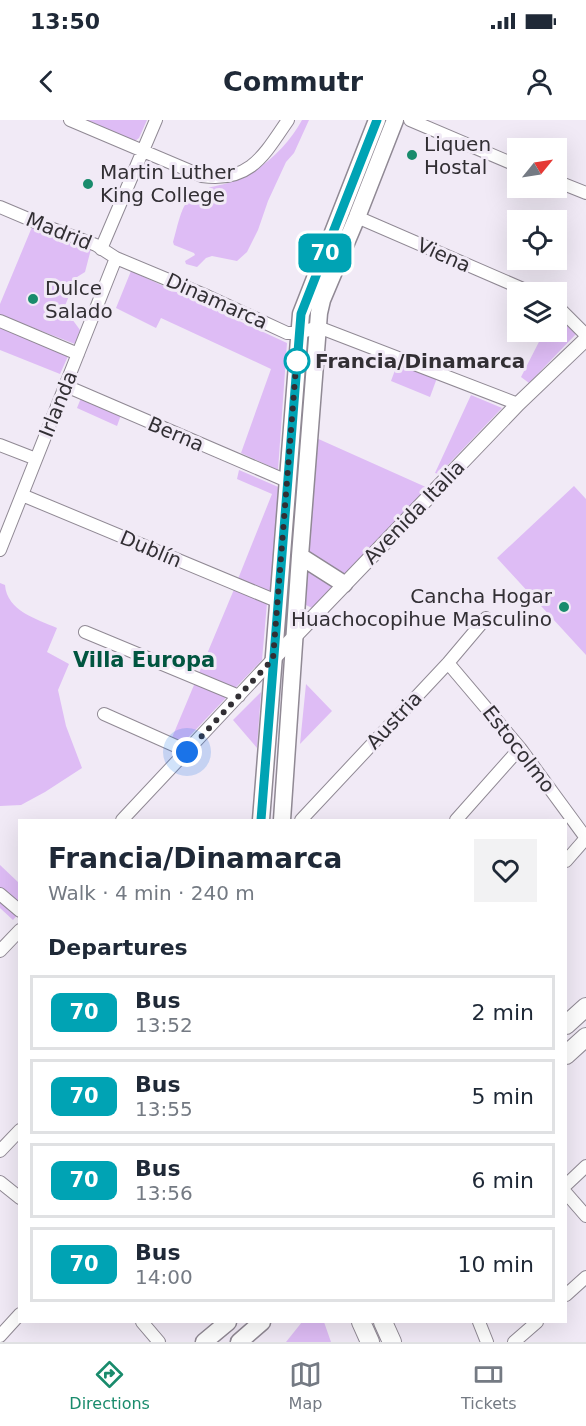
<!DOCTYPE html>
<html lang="en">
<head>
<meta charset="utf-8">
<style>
  :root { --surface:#fff; --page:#f2f2f3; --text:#1f2937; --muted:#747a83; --line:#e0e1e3; --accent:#198b6c }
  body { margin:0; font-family:"DejaVu Sans",sans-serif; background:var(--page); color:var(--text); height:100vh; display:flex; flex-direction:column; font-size:22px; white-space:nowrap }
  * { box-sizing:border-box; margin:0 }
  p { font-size:20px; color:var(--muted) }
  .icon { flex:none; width:33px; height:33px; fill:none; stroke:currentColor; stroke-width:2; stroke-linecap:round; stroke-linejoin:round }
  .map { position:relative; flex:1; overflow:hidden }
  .side { position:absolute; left:18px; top:699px; width:549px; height:504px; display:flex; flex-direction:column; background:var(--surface); border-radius:0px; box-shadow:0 6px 24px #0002 }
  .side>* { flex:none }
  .badge { padding:0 12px; border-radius:9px; font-size:21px; line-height:39px }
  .needle { width:39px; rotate:60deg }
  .tools { position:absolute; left:507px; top:18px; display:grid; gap:12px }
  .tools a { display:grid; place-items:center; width:60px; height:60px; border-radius:0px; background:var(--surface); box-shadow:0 6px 24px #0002; font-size:30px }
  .you { position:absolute; width:30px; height:30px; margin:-15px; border:4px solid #fff; border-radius:50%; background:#1a73e8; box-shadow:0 0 0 9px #1a73e833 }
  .map>.badge { position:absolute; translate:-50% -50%; box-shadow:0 0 0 3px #fff }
  h2 { padding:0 30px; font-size:22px; line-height:54px }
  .round { display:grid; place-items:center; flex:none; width:63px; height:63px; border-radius:0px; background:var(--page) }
  .summary { display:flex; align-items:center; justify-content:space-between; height:102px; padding:0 30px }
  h1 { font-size:28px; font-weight:600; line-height:45px }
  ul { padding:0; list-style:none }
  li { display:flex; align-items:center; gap:18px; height:75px; margin:0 12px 9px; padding:0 18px; border:3px solid var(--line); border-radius:0px }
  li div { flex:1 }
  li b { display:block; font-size:22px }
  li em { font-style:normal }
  li .badge { min-width:66px; font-weight:700; text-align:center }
  .status { display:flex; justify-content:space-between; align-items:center; height:42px; padding:0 30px; background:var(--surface); direction:ltr }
  .status svg { height:16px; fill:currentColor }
  header { display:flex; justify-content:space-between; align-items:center; height:78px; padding:0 30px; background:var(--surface); font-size:27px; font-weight:600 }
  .menu { display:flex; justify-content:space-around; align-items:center; height:84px; border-top:2px solid var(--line); background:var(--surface); font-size:16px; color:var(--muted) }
  .menu a { display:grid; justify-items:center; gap:3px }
  .menu .active { color:var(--accent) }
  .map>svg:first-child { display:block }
  .green { fill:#debcf5 }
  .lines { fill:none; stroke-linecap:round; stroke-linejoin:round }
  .minor-casing { stroke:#908994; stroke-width:14 }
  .tertiary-casing { stroke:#908994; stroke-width:16 }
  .secondary-casing { stroke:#908994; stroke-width:19 }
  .primary-casing { stroke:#908994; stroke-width:20 }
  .minor { stroke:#fff; stroke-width:12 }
  .tertiary { stroke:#fff; stroke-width:14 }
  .secondary { stroke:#fff; stroke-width:16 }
  .primary { stroke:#fff; stroke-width:18 }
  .line-casing { stroke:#fff; stroke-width:14 }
  .line { stroke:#00a3b4; stroke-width:9 }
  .walk { stroke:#322f34; stroke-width:6; stroke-dasharray:0 10.8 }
  .poi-dot { fill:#198b6c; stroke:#f1eaf6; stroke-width:2 }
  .stop-dot { fill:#fff; stroke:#00a3b4; stroke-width:3 }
  .labels { text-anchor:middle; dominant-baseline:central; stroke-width:6; stroke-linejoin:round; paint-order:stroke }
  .poi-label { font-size:20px; fill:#322f34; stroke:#f1eaf6; text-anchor:start }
  .street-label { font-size:20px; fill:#322f34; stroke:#f1eaf6 }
  .stop-label { font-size:20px; font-weight:bold; fill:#322f34; stroke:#f1eaf6; text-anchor:start }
  .neighbourhood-label { font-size:21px; font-weight:bold; fill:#015540; stroke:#f1eaf6 }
</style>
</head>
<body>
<div class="status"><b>13:50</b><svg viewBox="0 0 49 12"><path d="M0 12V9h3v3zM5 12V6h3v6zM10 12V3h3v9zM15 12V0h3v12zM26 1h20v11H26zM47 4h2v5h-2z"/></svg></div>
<header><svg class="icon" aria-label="back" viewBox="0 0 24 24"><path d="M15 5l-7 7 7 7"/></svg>Commutr<svg class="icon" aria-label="person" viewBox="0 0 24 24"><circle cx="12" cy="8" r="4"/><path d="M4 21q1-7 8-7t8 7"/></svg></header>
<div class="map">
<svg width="586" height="1222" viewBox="0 0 586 1222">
  <rect width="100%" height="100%" fill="#f1eaf6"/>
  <path class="green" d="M 83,0 L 147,0 L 139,18 L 135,21 Z
    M 302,0 L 309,0 L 294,33 L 286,42 L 268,81 L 258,110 L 247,132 L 237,141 L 212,136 L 206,138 L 197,147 L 186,144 L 185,141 L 195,135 L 194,133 L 174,125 L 173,122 C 177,109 180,89 189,79 C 200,67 216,67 231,62 C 260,52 287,28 302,0 Z
    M 32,107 L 91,129 L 85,152 L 77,157 L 64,188 L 80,210 L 75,224 L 0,195 L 0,184 Z
    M 131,151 L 287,223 L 278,350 L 241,333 L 271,249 L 161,198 L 156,208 L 116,188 Z
    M 557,195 L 576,214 L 529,263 L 521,257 L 544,212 L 556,212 Z
    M 0,208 L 69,234 L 60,254 L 0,230 Z
    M 398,242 L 437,258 L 430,277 L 391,261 Z
    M 471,275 L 502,288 L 439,354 L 435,353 Z
    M 81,278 L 121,295 L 117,306 L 77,288 Z
    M 314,317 L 428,368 L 312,488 L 306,485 Z
    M 239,350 L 283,369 L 274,470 L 268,471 L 238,459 L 272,374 L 237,359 Z
    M 574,366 L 586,379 L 586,535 L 497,438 Z
    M 0,463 L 5,465 C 7,491 37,499 57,508 L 47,532 L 69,544 L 58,570 L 66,606 L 82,648 L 45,672 L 21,685 L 0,686 Z
    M 235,467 L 267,483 L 262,540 L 183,623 L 171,620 Z
    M 306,564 L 332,591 L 300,624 Z
    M 261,572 L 257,628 L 233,600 Z
    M 0,745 L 19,763 L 19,793 L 13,800 L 0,788 Z
    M 302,1202 L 324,1202 L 331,1222 L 286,1222 Z"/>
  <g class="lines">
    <g class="minor-casing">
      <path id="minor" d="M 70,0 L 202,56 C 250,63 264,35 288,0
        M 410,0 L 518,46
        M 556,61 L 586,73
        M 0,87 L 45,106 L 96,125 L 116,138 L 207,176 L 287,213 L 299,213 L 318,207 L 518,284
        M 357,97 L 530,172
        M 101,129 L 156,0
        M 556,185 L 586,215
        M 0,201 L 78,234
        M 66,266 L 287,361
        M 0,325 L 36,339
        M 22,375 L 279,482
        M 0,430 L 116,138
        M 85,512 L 239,576
        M 448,543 L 520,628 L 586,718 L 566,741
        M 104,594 L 187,631
        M 122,700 L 273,539
        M 301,700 L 448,543 L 486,498
        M 456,700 L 520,628
        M 0,774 L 20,791
        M 0,831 L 20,810
        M 0,1031 L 20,1010
        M 0,1062 L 20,1078
        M 566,1065 L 586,1046
        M 566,1073 L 586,1096
        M 566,1175 L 586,1157
        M 142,1202 L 159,1222
        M 479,1202 L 487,1222
        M 0,1216 L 20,1194
        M 514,1222 L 537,1202"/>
    </g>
    <g class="tertiary-casing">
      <path id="tertiary" d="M 273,539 L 518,284 L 586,219"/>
    </g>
    <g class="secondary-casing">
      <path id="secondary" d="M 300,436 L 344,464
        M 261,700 L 301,194 L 377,0
        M 282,700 L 300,436 L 319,193 L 322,180 L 357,97 L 395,0
        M 204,1222 L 228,1202
        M 239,1222 L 262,1202"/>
    </g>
    <g class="primary-casing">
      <path id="primary" d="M 566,905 L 586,887
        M 566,935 L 586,917
        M 361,1202 L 370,1222
        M 383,1202 L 392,1222"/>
    </g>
    <use href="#minor" class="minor"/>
    <use href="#tertiary" class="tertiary"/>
    <use href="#secondary" class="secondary"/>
    <use href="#primary" class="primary"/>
  </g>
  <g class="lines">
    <g class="line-casing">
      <path id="line" d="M 261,700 L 301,194 L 377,0"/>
    </g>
    <use href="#line" class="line"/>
    <path class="walk" d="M 187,632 L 273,539 L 297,234 L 297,241"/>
  </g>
  <g class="poi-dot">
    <circle cx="412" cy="35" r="6"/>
    <circle cx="88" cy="64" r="6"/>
    <circle cx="33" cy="179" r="6"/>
    <circle cx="564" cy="487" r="6"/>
  </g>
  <circle class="stop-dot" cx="297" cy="241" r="12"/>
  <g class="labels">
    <g class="poi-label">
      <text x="424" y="24">Liquen<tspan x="424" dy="23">Hostal</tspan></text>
      <text x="100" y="52">Martin Luther<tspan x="100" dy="23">King College</tspan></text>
      <text x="45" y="168">Dulce<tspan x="45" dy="23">Salado</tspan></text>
      <text x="552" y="476" text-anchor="end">Cancha Hogar<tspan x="552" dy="23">Huachocopihue Masculino</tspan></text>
    </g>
    <g class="street-label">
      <text transform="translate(59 111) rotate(22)">Madrid</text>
      <text transform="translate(444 135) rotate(24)">Viena</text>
      <text transform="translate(217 181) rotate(24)">Dinamarca</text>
      <text transform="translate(58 284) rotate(-68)">Irlanda</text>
      <text transform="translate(176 314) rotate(23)">Berna</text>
      <text transform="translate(414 392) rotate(-46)">Avenida Italia</text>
      <text transform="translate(151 429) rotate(23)">Dublín</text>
      <text transform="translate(394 600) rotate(-47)">Austria</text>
      <text transform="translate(519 629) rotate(52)">Estocolmo</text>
    </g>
    <g class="stop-label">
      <text x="315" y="241">Francia/Dinamarca</text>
    </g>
    <g class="neighbourhood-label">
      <text x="144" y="540">Villa Europa</text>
    </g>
  </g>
</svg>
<div class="tools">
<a><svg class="needle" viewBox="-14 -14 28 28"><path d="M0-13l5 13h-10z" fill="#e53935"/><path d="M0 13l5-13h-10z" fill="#747a83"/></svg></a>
<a><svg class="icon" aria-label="locate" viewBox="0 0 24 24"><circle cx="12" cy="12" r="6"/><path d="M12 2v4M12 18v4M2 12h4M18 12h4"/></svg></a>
<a><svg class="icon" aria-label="layers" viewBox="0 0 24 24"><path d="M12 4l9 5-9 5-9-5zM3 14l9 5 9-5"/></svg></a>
</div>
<div class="you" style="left:187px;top:632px"></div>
<b class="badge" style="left:325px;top:133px;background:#00a3b4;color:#fff">70</b>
<section class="side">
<div class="summary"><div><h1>Francia/Dinamarca</h1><p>Walk · 4 min · 240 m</p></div><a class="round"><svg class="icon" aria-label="heart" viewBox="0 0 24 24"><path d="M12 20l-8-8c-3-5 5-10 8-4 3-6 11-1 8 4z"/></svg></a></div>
<h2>Departures</h2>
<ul>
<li><span class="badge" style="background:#00a3b4;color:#fff">70</span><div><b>Bus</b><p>13:52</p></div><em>2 min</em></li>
<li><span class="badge" style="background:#00a3b4;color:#fff">70</span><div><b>Bus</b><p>13:55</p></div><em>5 min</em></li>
<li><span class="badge" style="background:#00a3b4;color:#fff">70</span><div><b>Bus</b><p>13:56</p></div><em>6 min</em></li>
<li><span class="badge" style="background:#00a3b4;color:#fff">70</span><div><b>Bus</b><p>14:00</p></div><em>10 min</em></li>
</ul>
</section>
</div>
<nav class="menu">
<a class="active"><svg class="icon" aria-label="directions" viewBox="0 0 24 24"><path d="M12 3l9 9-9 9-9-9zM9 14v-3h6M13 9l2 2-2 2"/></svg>Directions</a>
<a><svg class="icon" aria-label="map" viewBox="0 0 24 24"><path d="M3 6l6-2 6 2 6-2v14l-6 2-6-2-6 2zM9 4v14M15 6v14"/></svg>Map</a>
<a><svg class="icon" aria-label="tickets" viewBox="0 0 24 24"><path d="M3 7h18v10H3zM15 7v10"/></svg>Tickets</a>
</nav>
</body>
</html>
